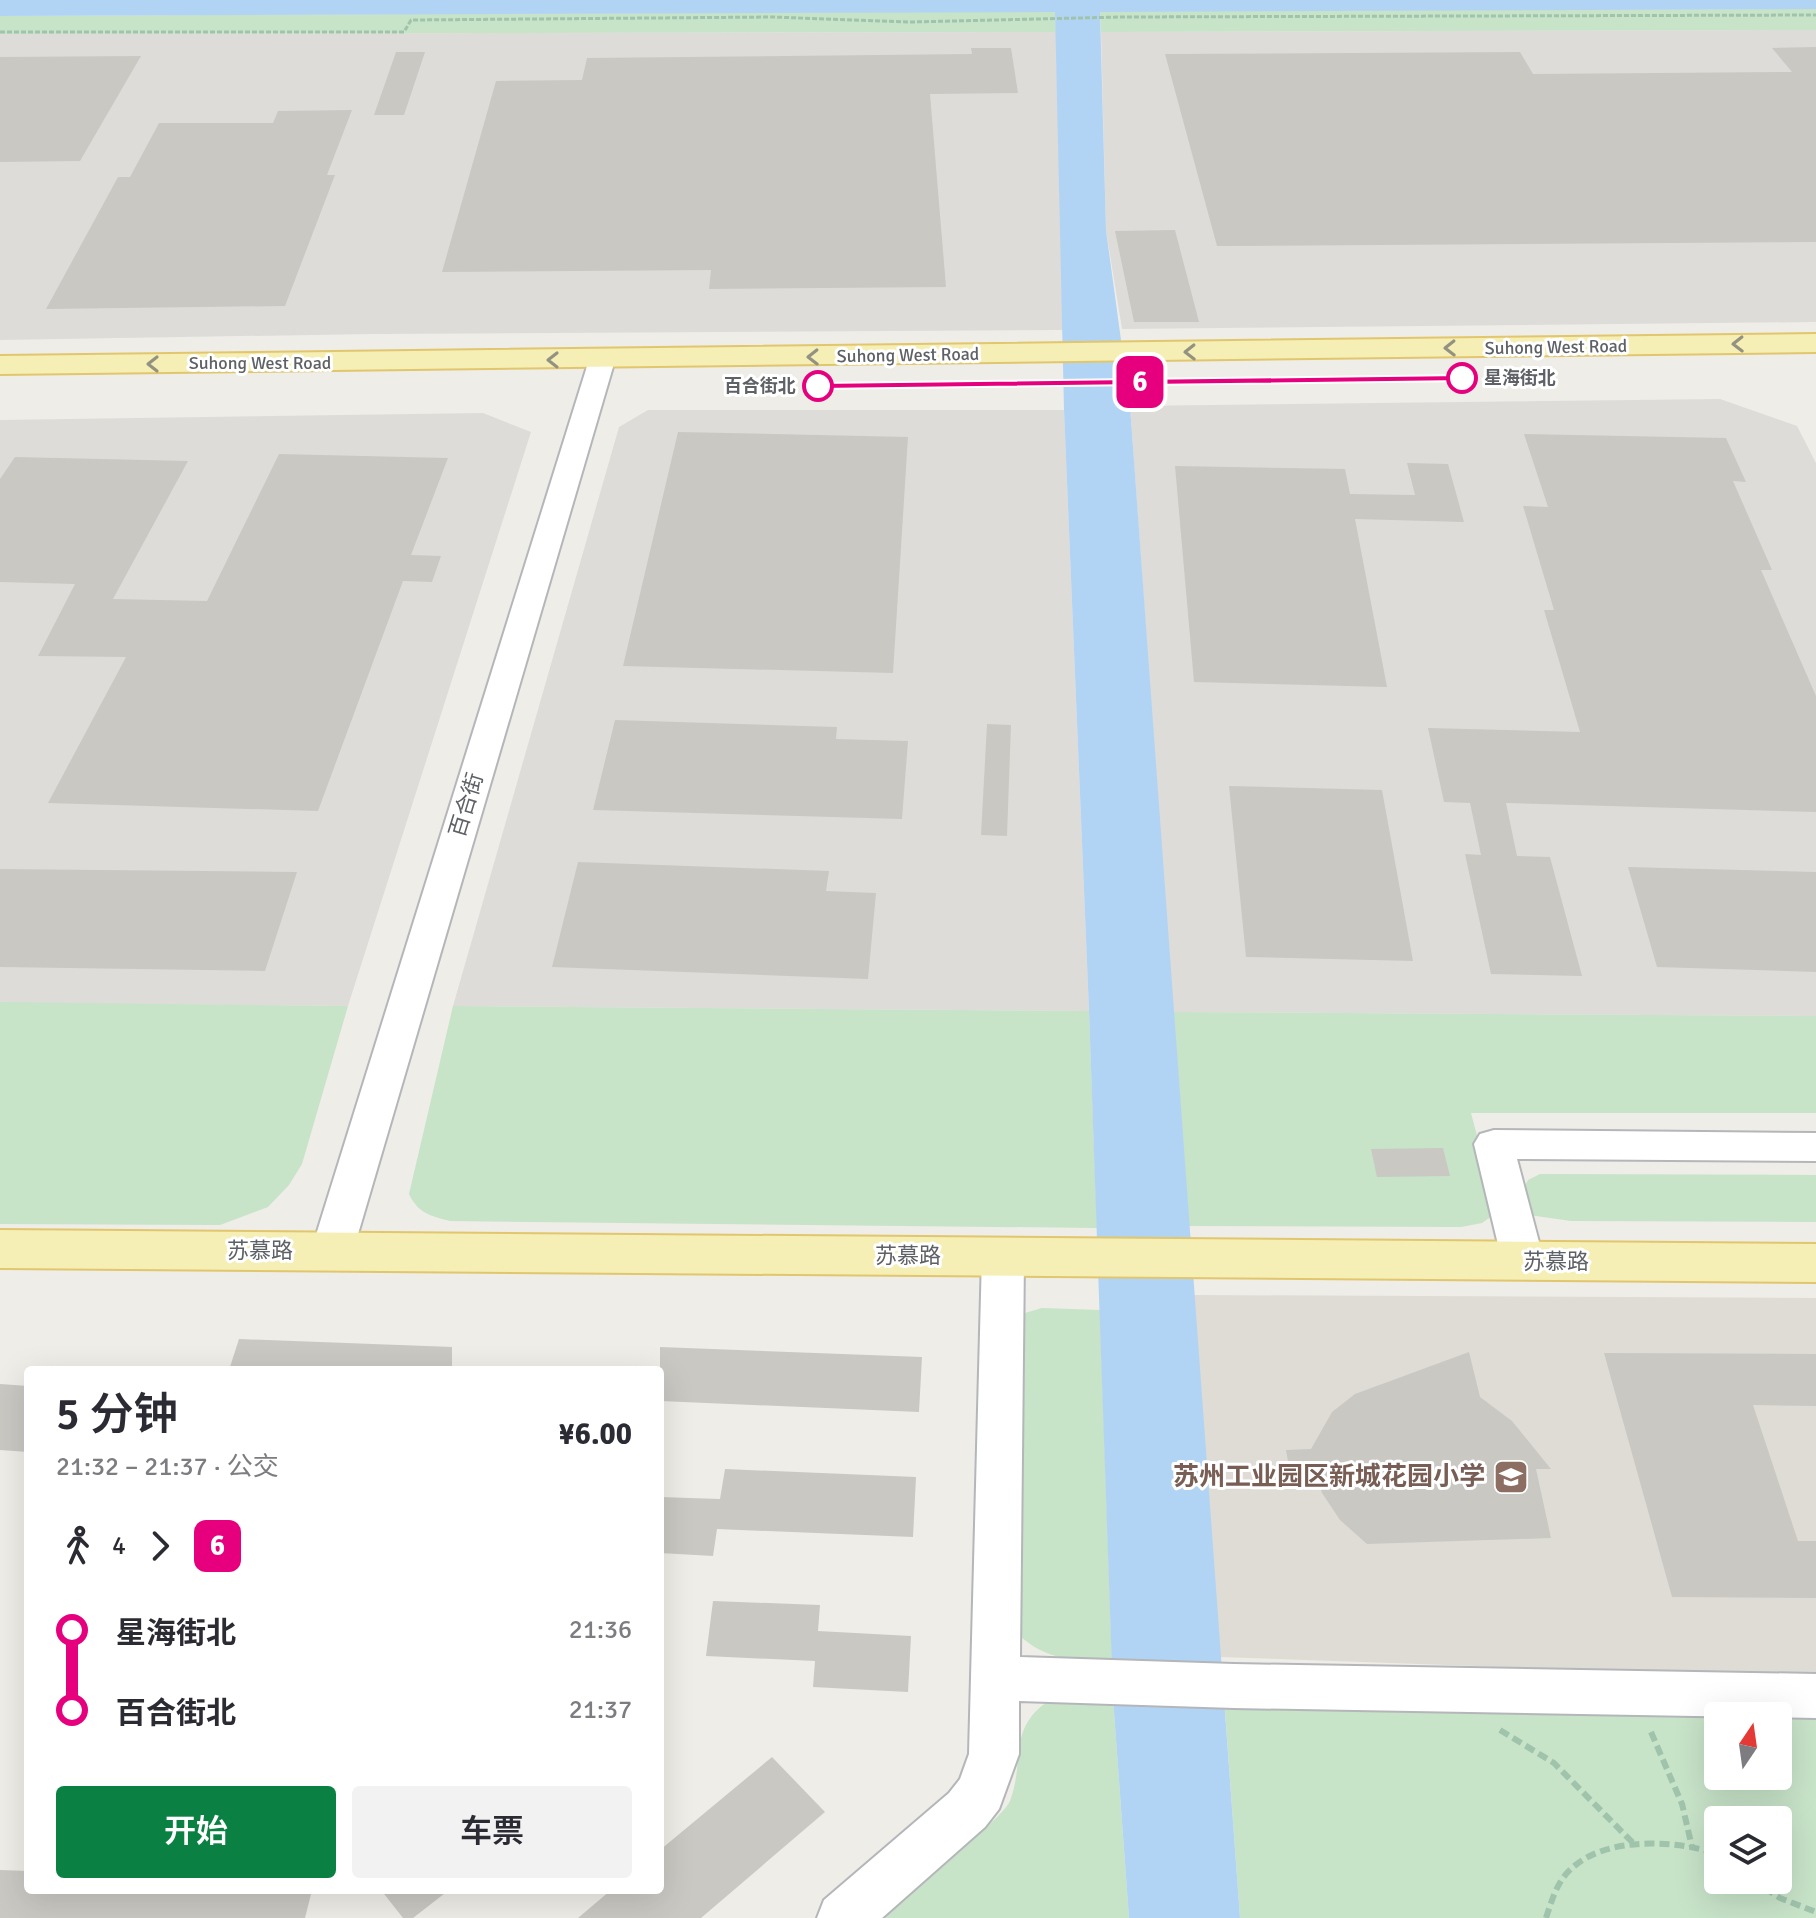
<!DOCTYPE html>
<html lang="zh">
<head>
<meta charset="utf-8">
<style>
  :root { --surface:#fff; --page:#f2f2f3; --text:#2b2b33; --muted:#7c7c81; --accent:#0b8043 }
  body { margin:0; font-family:Signika,"Noto Sans SC",sans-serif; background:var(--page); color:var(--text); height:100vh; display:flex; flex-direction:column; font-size:30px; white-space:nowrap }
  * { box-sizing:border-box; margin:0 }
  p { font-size:26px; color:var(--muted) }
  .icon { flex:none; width:44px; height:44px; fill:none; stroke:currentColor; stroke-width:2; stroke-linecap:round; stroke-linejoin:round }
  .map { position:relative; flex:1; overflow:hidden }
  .drawer { position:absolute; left:24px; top:1366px; width:640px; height:528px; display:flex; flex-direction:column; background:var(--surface); border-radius:8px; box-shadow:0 8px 32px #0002 }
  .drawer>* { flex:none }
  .badge { padding:0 16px; border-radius:12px; font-size:28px; line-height:52px }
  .needle { width:52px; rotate:13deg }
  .buttons { position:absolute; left:1704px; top:1702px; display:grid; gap:16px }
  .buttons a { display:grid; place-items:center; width:88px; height:88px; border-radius:8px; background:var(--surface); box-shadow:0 8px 32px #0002; font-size:40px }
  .map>.badge { position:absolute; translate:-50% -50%; box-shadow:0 0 0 4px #fff }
  .legs { display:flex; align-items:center; gap:12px; height:88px; padding:0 32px; font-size:26px }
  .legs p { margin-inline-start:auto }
  .overview { display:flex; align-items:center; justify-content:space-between; height:136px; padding:0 32px }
  h1 { font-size:44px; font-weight:600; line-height:60px }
  .button { display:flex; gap:16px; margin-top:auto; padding:16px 32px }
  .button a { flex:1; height:92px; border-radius:8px; background:var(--accent); color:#fff; font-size:32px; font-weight:600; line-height:92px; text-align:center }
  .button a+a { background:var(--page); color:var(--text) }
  ul { padding:0 32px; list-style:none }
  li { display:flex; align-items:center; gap:28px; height:80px; font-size:30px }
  li i { display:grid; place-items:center; width:12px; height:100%; margin:0 10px; background:currentColor }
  li i::after { content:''; width:20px; height:20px; margin:-10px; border:6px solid; border-radius:50%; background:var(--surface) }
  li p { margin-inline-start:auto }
  li:first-child i { background:linear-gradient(#0000 50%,currentColor 0) }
  li:last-child i { background:linear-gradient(currentColor 50%,#0000 0) }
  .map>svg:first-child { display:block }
  .industrial { fill:#dedcd9 }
  .education { fill:#dedcd5 }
  .green { fill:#c7e3c8; fill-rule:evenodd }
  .water { fill:#b1d4f5 }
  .building { fill:#cac8c3 }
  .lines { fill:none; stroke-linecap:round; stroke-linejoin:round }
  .minor-casing { stroke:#b4b6ba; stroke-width:4 }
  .major-casing { stroke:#e1c66e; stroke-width:4 }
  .path-far1 { stroke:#a0c3ac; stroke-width:3; stroke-dasharray:5 2; stroke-linecap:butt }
  .path { stroke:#a0c3ac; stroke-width:6; stroke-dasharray:10 5; stroke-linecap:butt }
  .minor { fill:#fff; fill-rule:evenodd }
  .major { fill:#f5eeb5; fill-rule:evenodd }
  .oneway { stroke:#939281 }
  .line-1 { fill:#e6007e; stroke:#fff; stroke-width:2 }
  .stop-1-dot { fill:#fff; stroke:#e6007e; stroke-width:4 }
  .labels { text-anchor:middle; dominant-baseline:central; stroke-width:6; stroke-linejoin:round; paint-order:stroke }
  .far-street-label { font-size:18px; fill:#5e6165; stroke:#fff }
  .far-stop-label { font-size:18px; font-weight:bold; fill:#5e6165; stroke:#fff; text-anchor:start }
  .street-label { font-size:22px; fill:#5e6165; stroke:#fff }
  .near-education-label { font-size:26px; font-weight:bold; fill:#785e54; stroke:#fff; text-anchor:end }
</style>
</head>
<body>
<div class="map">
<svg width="1816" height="1918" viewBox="0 0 1816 1918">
  <rect width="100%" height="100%" fill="#efede7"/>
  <path class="industrial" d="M 1816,30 L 1816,322 L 1122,329 L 1106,230 L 1101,32 Z
    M 1056,32 L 1063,330 L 372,334 L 0,340 L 0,34 Z
    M 1720,399 L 1797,426 L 1816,463 L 1816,1016 L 1173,1012 L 1130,406 Z
    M 648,410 L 1064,410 L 1089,1011 L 453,1006 L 619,427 Z
    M 483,413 L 531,432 L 348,1006 L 0,1003 L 0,420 Z"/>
  <path class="education" d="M 1193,1295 L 1816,1298 L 1816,1678 L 1220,1657 Z"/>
  <path class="green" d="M 1816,9 L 1816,30 L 1101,32 L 1100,11 Z
    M 1055,11 L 1056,32 L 0,34 L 0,16 Z
    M 0,1002 L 348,1006 L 302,1164 L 289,1185 L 268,1207 L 220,1225 L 0,1224 Z
    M 453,1006 L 1089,1011 L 1097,1228 L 450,1221 C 430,1216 418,1213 409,1194 Z
    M 1173,1012 L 1816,1016 L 1816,1113 L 1471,1113 L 1494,1200 L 1492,1216 L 1482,1223 L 1461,1227 L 1189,1226 Z
    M 1540,1174 L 1816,1175 L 1816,1222 L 1571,1221 L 1529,1215 L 1520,1195 L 1528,1180 Z
    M 1042,1308 L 1100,1310 L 1112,1662 C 1076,1660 1045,1661 1018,1634 L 1022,1320 L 1025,1313 Z
    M 1224,1696 L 1816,1716 L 1816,1918 L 1240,1918 ZM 1718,1716 L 1778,1716 L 1778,1776 L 1718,1776 ZM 1718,1820 L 1778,1820 L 1778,1880 L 1718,1880 Z
    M 1053,1698 L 1113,1698 L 1129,1918 L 883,1918 C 902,1901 1005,1816 1010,1801 C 1026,1758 1006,1727 1053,1698 Z"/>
  <path class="water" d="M 0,0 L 1816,0 L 1816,9 L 1100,12 L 1106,230 L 1130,406 L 1240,1918 L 1129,1918 L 1113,1698 L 1089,1011 L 1064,410 L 1055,12 L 0,16 Z"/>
  <path class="building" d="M 1816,47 L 1816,242 L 1217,246 L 1165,54 L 1520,52 L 1533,74 L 1792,72 L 1772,48 Z
    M 971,48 L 1011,48 L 1018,93 L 930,94 L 946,287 L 709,289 L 711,270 L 442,272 L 496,81 L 582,80 L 587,58 L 972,54 Z
    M 396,52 L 425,52 L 404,115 L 374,115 Z
    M 141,56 L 80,161 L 0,162 L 0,57 Z
    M 352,110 L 327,175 L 335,175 L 285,306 L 46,309 L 118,177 L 130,177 L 159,123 L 273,123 L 278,111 Z
    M 1175,230 L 1199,322 L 1134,322 L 1115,231 Z
    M 678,432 L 908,437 L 893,673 L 623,666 Z
    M 1524,434 L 1726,438 L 1746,482 L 1733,481 L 1772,570 L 1761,570 L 1816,696 L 1816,812 L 1506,803 L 1517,856 L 1550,857 L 1582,976 L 1491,974 L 1465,854 L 1481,855 L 1470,803 L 1444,802 L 1428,728 L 1580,732 L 1544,610 L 1554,610 L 1523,506 L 1548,507 Z
    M 279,454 L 448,458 L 411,555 L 441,556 L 432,582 L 403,581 L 318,811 L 48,803 L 126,657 L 38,656 L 75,584 L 0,582 L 0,479 L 15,457 L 188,461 L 113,599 L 207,601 Z
    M 1407,463 L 1448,464 L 1464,522 L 1355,519 L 1387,687 L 1194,682 L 1175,466 L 1345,469 L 1350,494 L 1415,495 Z
    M 615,720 L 837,727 L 836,739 L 908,741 L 902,819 L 593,810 Z
    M 987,724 L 1011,725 L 1007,836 L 981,835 Z
    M 1229,786 L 1382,790 L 1413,961 L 1246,957 Z
    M 578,862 L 829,871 L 826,891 L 876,893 L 868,979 L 552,967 Z
    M 1628,867 L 1816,872 L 1816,972 L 1657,967 Z
    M 0,869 L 297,872 L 265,971 L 0,967 Z
    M 1443,1148 L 1450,1176 L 1377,1177 L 1371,1149 Z
    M 239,1339 L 452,1347 L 452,1370 L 229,1370 Z
    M 660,1347 L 922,1357 L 919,1412 L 660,1401 Z
    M 1469,1352 L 1480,1397 L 1512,1421 L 1551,1469 L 1536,1469 L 1551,1538 L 1367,1544 L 1340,1520 L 1322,1493 L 1318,1477 L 1291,1478 L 1286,1450 L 1311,1449 L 1332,1412 L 1355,1394 Z
    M 1604,1353 L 1816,1354 L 1816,1406 L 1753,1405 L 1798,1541 L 1816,1541 L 1816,1598 L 1672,1597 Z
    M 0,1384 L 28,1386 L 28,1452 L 0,1450 Z
    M 725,1469 L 916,1477 L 913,1537 L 717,1529 L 713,1556 L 660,1553 L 660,1497 L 720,1499 Z
    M 713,1601 L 820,1605 L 818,1631 L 911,1636 L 908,1692 L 813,1687 L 815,1661 L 706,1656 Z
    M 772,1757 L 825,1812 L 701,1918 L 578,1918 L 611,1890 L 660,1890 L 660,1850 Z
    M 0,1870 L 28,1871 L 28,1890 L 312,1890 L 305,1918 L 0,1918 Z
    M 381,1890 L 449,1890 L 413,1918 L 403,1918 Z"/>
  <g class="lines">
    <g class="minor-casing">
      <path id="minor" d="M 602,352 L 611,355 L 615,360 L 353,1251 L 347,1262 L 332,1267 L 317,1262 L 311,1251 L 589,360 L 593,355 Z
        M 1494,1130 L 1816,1133 L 1816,1161 L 1517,1159 L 1544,1261 L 1538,1272 L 1523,1277 L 1508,1272 L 1502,1261 L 1474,1144 L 1480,1134 Z
        M 1003,1240 L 1018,1245 L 1024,1256 L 1020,1657 L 1234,1664 L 1816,1674 L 1816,1718 L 1234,1708 L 1019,1701 L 1019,1754 L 999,1809 L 985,1827 L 882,1918 L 817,1918 L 824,1900 L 949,1793 L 960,1779 L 969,1754 L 982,1256 L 988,1245 Z"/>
    </g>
    <g class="major-casing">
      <path id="major" d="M 1816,334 L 1816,352 L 0,374 L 0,356 Z
        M 0,1230 L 1816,1244 L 1816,1282 L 0,1268 Z"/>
    </g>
    <path class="path-far1" d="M 0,32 L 404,32 L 411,20 L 772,17 L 910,22 L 1120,17 L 1816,15"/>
    <path class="path" d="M 1500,1730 L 1554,1763 L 1635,1845
      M 1651,1732 L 1682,1804 L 1692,1847
      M 1752,1880 L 1780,1898 L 1816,1912
      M 1546,1918 C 1552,1900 1557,1881 1572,1868 C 1607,1836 1676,1840 1718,1854"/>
    <use href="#minor" class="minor"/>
    <use href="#major" class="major"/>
  </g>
  <defs><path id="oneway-chevron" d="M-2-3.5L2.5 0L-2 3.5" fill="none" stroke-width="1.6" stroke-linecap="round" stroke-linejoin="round" transform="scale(2)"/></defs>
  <g class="oneway">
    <use href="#oneway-chevron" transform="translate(1738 344) rotate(179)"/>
    <use href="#oneway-chevron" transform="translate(1450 348) rotate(179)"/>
    <use href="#oneway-chevron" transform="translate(1190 352) rotate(179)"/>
    <use href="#oneway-chevron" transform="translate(813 357) rotate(179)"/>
    <use href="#oneway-chevron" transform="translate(553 360) rotate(180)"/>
    <use href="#oneway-chevron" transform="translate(153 364) rotate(180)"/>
  </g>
  <path class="line-1" d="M 1462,375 L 1466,376 L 1466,381 L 818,389 L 813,386 L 818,383 Z"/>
  <defs>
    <g id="school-square" transform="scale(1.8)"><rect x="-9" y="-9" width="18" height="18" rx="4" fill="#8d6e63" stroke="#fff"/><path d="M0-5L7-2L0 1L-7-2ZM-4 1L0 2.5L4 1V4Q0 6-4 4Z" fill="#fff"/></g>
  </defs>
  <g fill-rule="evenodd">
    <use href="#school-square" x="1511" y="1477"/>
  </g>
  <g class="stop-1-dot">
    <circle cx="1462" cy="378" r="14"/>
    <circle cx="818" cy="386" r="14"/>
  </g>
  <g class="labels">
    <g class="far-street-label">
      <text transform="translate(1556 347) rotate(-1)">Suhong West Road</text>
      <text transform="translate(908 355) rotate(-1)">Suhong West Road</text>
      <text x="260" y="363">Suhong West Road</text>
    </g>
    <g class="far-stop-label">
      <text x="1484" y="378">星海街北</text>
      <text x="796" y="386" text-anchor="end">百合街北</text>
    </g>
    <g class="street-label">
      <text transform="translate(466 805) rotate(-73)">百合街</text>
      <text x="260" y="1250">苏慕路</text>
      <text x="908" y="1255">苏慕路</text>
      <text x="1556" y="1261">苏慕路</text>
    </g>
    <g class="near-education-label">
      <text x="1485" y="1477">苏州工业园区新城花园小学</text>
    </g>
  </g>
</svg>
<div class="buttons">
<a><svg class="needle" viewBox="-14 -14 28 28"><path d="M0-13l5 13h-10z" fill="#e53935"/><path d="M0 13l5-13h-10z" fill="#7c7c81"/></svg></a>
<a><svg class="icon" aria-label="layers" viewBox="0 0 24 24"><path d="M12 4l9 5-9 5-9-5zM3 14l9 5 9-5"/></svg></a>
</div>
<b class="badge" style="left:1140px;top:382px;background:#e6007e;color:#fff">6</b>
<section class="drawer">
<div class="overview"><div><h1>5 分钟</h1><p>21:32 – 21:37 · 公交</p></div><b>¥6.00</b></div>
<div class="legs"><svg class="icon" aria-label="walk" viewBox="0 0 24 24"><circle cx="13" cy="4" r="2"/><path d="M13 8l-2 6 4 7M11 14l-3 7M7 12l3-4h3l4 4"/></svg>4<svg class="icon" aria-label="forward" viewBox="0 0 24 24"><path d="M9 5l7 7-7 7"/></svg><b class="badge" style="background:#e6007e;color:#fff">6</b></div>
<ul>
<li><i style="color:#e6007e"></i><b>星海街北</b><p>21:36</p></li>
<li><i style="color:#e6007e"></i><b>百合街北</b><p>21:37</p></li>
</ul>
<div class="button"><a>开始</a><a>车票</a></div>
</section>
</div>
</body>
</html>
